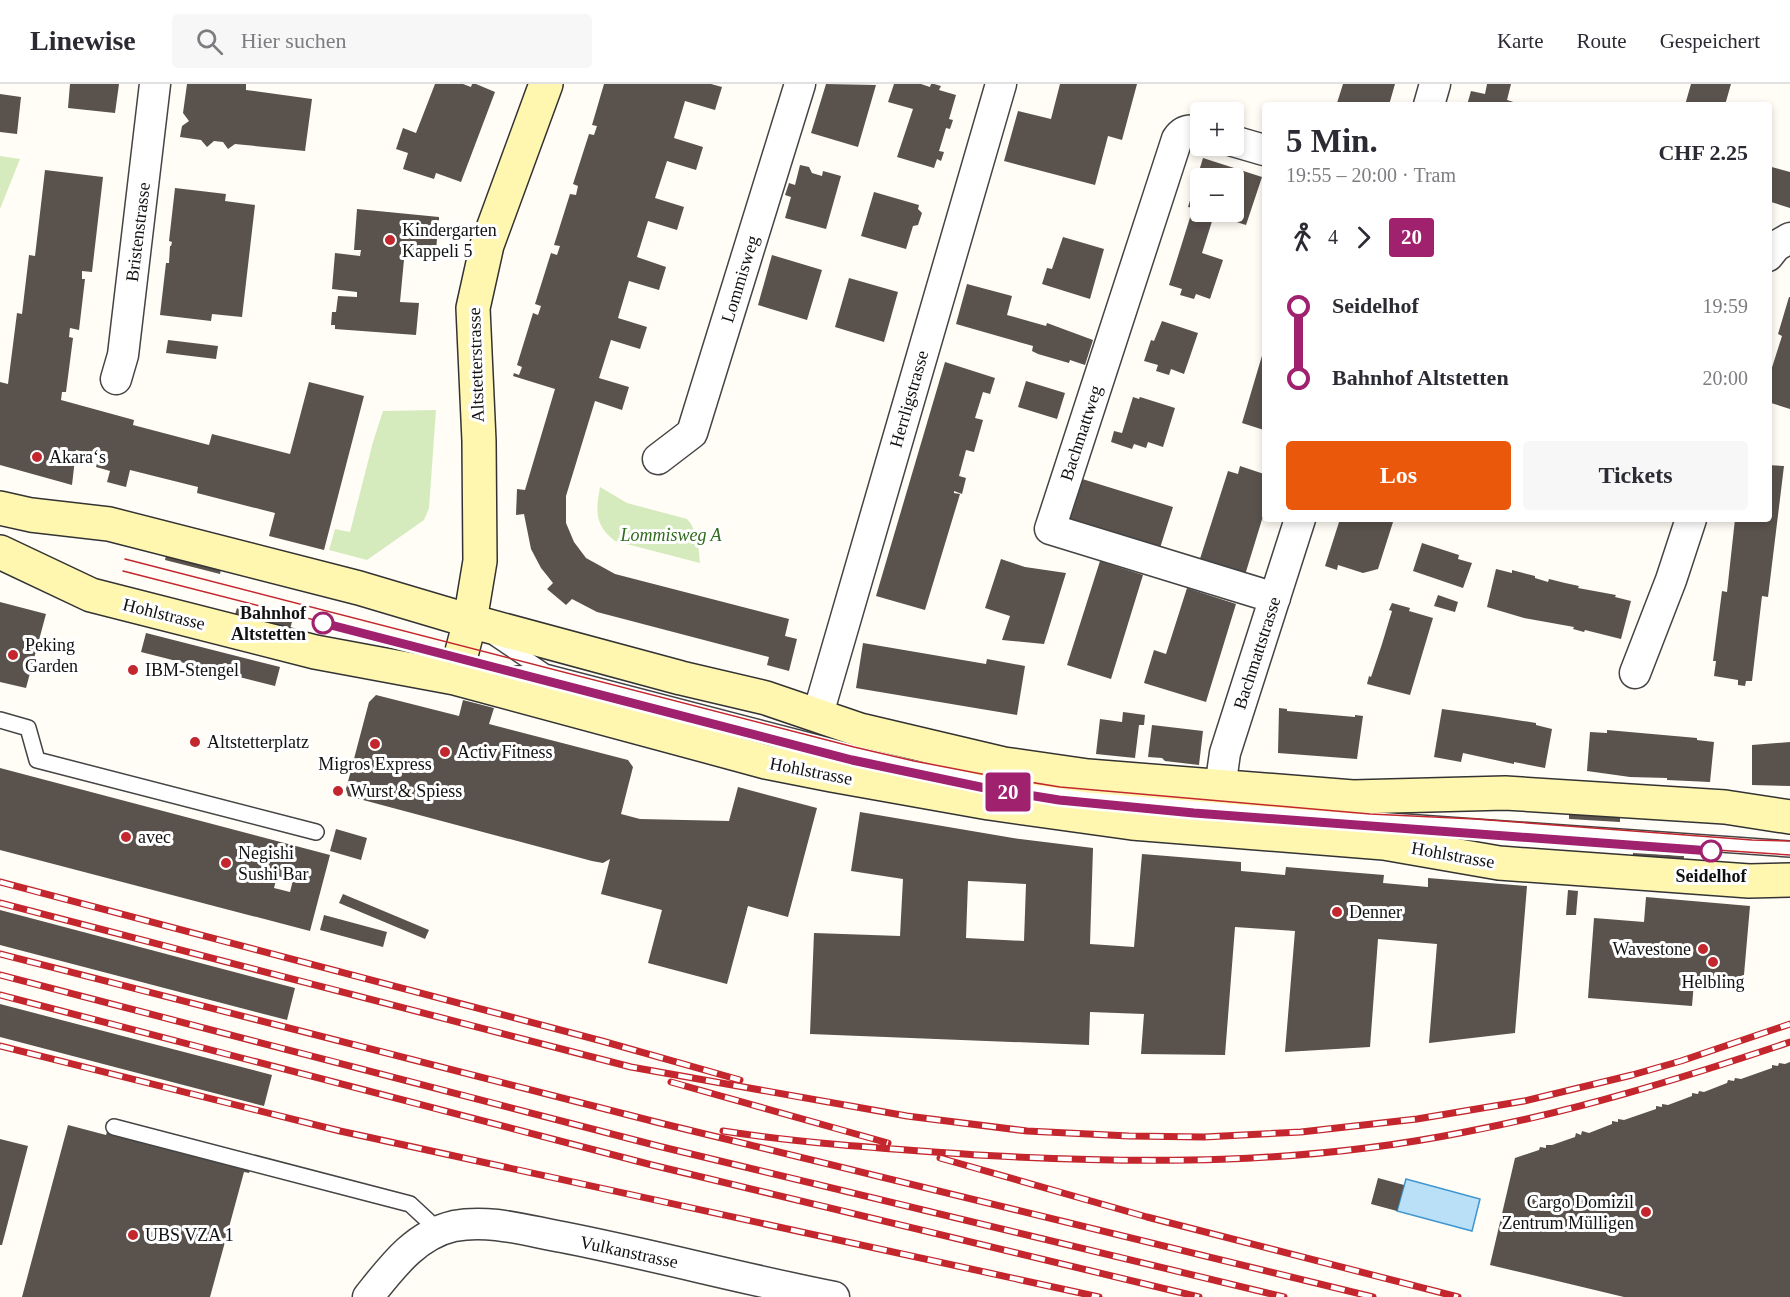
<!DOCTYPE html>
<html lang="de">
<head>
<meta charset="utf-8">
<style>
  :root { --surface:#fff; --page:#f7f7f7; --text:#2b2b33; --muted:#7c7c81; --line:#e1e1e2; --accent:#ea580c }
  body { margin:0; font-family:"Times New Roman",serif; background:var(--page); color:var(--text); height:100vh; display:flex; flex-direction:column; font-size:22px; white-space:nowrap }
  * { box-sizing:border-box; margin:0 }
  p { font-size:20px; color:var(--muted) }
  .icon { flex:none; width:33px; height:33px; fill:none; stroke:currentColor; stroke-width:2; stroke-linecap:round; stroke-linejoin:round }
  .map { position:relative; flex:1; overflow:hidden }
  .panel { position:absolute; left:1262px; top:18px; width:510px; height:420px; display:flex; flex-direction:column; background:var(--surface); border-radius:6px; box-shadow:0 3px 9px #0003 }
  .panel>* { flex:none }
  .badge { padding:0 12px; border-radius:4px; font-size:21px; line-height:39px }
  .fabs { position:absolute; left:1190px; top:18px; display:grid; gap:12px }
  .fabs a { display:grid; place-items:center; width:54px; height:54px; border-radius:6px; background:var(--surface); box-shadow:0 3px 9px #0003; font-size:30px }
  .map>.badge { position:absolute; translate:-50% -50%; box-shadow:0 0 0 3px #fff }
  .legs { display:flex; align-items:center; gap:9px; height:66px; padding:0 24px; font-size:20px }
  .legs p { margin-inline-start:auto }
  .overview { display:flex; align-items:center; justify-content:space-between; height:102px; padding:0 24px }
  h1 { font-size:33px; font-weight:700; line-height:45px }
  .primary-button { display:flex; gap:12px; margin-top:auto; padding:12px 24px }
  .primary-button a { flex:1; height:69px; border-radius:6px; background:var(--accent); color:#fff; font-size:24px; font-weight:700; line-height:69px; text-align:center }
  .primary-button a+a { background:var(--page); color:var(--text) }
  ul { padding:0 24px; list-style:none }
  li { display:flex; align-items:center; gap:21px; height:72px; font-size:22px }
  li i { display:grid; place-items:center; width:9px; height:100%; margin:0 8px; background:currentColor }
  li i::after { content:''; width:15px; height:15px; margin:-8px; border:4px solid; border-radius:50%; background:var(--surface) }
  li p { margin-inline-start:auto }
  li:first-child i { background:linear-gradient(#0000 50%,currentColor 0) }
  li:last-child i { background:linear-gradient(currentColor 50%,#0000 0) }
  header { display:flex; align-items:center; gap:36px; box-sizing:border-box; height:84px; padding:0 30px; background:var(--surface); border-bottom:2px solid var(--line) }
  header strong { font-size:28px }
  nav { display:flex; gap:33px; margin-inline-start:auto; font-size:21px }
  .search { width:420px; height:54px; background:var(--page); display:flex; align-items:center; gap:15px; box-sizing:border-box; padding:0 21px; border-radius:6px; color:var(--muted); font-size:22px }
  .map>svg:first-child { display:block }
  .green { fill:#d5ebbd }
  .water { fill:#b9e0f7; stroke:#3f96cf; stroke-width:1.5 }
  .building { fill:#5a524d; fill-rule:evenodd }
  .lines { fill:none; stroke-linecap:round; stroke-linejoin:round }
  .lane-casing { stroke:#444; stroke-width:18 }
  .street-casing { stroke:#444; stroke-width:33 }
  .secondary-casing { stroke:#333; stroke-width:36 }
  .lane { stroke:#fff; stroke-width:15 }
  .street { stroke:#fff; stroke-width:30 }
  .secondary { stroke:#fff6b0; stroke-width:33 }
  .tram { stroke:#c4262e; stroke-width:1.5 }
  .rail-casing { stroke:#c4262e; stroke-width:7 }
  .rail { stroke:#fff; stroke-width:4.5; stroke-dasharray:14; stroke-linecap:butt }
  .line-1-casing { stroke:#fff; stroke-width:14 }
  .line-1 { stroke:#a0216e; stroke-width:9 }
  .poi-dot { fill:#c4262e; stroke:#fff; stroke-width:2 }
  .stop-1-dot { fill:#fff; stroke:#a0216e; stroke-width:3 }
  .labels { text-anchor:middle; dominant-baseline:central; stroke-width:6; stroke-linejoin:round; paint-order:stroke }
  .poi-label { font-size:18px; fill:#111; stroke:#fff; text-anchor:start }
  .street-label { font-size:18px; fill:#111; stroke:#fff }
  .park-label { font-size:18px; font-style:italic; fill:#2f6b1f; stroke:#fff }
  .stop-label { font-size:18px; font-weight:bold; fill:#111; stroke:#fff; text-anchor:end }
</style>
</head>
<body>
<header>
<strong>Linewise</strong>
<div class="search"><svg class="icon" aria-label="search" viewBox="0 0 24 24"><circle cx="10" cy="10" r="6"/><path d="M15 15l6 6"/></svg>Hier suchen</div>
<nav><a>Karte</a><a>Route</a><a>Gespeichert</a></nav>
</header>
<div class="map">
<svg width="1790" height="1213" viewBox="0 0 1790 1213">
  <rect width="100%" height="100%" fill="#fffdf5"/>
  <path class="green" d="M 0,72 L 20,75 L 0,125 Z
    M 436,326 L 429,424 L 424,436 L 367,476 L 329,466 L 335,445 L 350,448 L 373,358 L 383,327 Z
    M 600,403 L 627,419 L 687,435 C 697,445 699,465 700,479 L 615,457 C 594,441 596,427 600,403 Z"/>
  <path class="water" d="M 1406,1095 L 1480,1115 L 1472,1147 L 1397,1127 Z"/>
  <path class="building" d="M 70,0 L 119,0 L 115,29 L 68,24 Z
    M 187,0 L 246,0 L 246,6 L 312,15 L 305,67 L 235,60 L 228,65 L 223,58 L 214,57 L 207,63 L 201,56 L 180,53 L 182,42 L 189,37 L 183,29 Z
    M 435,0 L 463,0 L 471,3 L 472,0 L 476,0 L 495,8 L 461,98 L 436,89 L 434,95 L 403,85 L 408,69 L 396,65 L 403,44 L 416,49 Z
    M 604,0 L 711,0 L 722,3 L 715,26 L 685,17 L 674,54 L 703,63 L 696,86 L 667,77 L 655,114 L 684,123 L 677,146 L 648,137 L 637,173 L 666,183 L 659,206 L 629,197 L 618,234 L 647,243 L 640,265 L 611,256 L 599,294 L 629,303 L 622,326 L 595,317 L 566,412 L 566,439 L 574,458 L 586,474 L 615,490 L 789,535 L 785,552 L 797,555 L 789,587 L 767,581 L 769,573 L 597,528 L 572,515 L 566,521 L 547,505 L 553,499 L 541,484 L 531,465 L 524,430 L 516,431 L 517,405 L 525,406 L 555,305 L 513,292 L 514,289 L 519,291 L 522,283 L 517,281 L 533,229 L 538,231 L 541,222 L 535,220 L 551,169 L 557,171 L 560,162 L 554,161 L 570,110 L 576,111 L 578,102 L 573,100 L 589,50 L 594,51 L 597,42 L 592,41 Z
    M 826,0 L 876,1 L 858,63 L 811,49 Z
    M 894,0 L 921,0 L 930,3 L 931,0 L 934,0 L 941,2 L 939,6 L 956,11 L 949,35 L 953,36 L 950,45 L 946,44 L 939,67 L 944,68 L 941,77 L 937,75 L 934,84 L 897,73 L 913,25 L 888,18 Z
    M 1060,0 L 1137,0 L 1122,56 L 1108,52 L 1095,101 L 1004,77 L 1018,27 L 1051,35 Z
    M 1343,0 L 1395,0 L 1389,21 L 1343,21 L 1337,19 Z
    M 1487,0 L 1511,0 L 1507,16 L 1523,21 L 1467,21 L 1471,7 L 1485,10 Z
    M 1691,0 L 1731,0 L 1725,21 L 1685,21 Z
    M 0,10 L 21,13 L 17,50 L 0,48 Z
    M 1203,74 L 1262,93 L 1246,141 L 1214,131 L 1202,169 L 1223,176 L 1210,215 L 1196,210 L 1194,215 L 1180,211 L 1182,205 L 1169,201 L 1193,124 L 1188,123 ZM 1200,94 L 1233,94 L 1233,128 L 1200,128 Z
    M 800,81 L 809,83 L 812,89 L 822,92 L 823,87 L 841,92 L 826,145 L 785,134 L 791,113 L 785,111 L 789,99 L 795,101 Z
    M 1768,82 L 1790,88 L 1790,124 L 1768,117 Z
    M 45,86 L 103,93 L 92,188 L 82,187 L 82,195 L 85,195 L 79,246 L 70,244 L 69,253 L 73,254 L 66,308 L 62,308 L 61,316 L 134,336 L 133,341 L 209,361 L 212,350 L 290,370 L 309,298 L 364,312 L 324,466 L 269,452 L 275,429 L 197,409 L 198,403 L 130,386 L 126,403 L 107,398 L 110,387 L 96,383 L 99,372 L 76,366 L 72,401 L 0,381 L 0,298 L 8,300 L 17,229 L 22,230 L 29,171 L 35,172 Z
    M 175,104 L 226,110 L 225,117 L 255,121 L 242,233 L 212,230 L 211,237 L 160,231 L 166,179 L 169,179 L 170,162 L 171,162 L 172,158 L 169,157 Z
    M 874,108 L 919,121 L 918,125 L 922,129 L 918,141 L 913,142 L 906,165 L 861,152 Z
    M 357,125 L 439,133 L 439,155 L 437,155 L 436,167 L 405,165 L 400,218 L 419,219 L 416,251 L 335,245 L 335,241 L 331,241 L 332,228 L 336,228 L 338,212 L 357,213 L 357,208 L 332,205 L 335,169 L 360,172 L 361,166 L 354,166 Z
    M 1063,153 L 1104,165 L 1090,215 L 1042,200 L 1047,184 L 1052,185 Z
    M 772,171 L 822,186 L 807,236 L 758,221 Z
    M 849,194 L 898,208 L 884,258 L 835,243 Z
    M 967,200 L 1012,212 L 1007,231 L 1046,242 L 1047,239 L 1093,256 L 1085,281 L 1070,276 L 1069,279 L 1038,270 L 1032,267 L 1033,262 L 956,240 Z
    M 1789,213 L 1790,213 L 1790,325 L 1768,318 L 1768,296 L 1782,252 L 1778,250 Z
    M 1162,237 L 1198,249 L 1184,290 L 1171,285 L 1169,291 L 1156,287 L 1158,281 L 1144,277 L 1151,256 L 1154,257 Z
    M 168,256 L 218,262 L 216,275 L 166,269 Z
    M 1264,265 L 1264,346 L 1242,339 Z
    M 945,278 L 995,294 L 990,310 L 983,308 L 975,334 L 983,336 L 974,368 L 966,366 L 959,392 L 966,394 L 962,410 L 954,407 L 954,409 L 960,410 L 925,526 L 876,512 Z
    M 1026,297 L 1065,309 L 1057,335 L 1018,323 Z
    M 1133,313 L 1139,315 L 1140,313 L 1175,324 L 1163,363 L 1148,358 L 1146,364 L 1134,360 L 1132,365 L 1111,358 L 1114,347 L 1122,349 Z
    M 1768,381 L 1784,382 L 1768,513 L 1762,512 L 1752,597 L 1746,597 L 1745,602 L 1738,601 L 1738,596 L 1714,592 L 1716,577 L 1713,577 L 1722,507 L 1727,508 L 1735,435 L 1768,435 Z
    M 1240,382 L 1264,390 L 1264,429 L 1245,491 L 1198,481 L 1228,387 L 1238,390 Z
    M 1079,394 L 1173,423 L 1160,464 L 1065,435 Z
    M 1340,435 L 1394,435 L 1378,485 L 1363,489 L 1338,481 L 1337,486 L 1325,482 Z
    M 1422,459 L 1459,471 L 1458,475 L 1472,479 L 1463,504 L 1413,487 Z
    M 167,467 L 222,480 L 220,490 L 165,476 Z
    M 1001,475 L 1025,483 L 1066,489 L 1044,560 L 1002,556 L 1010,532 L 985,524 Z
    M 1100,477 L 1143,491 L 1111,595 L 1067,581 Z
    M 1496,485 L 1512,489 L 1512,486 L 1535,492 L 1535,494 L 1548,498 L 1549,495 L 1565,499 L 1579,502 L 1578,504 L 1616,511 L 1615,513 L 1631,517 L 1621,555 L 1585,546 L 1584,548 L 1573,545 L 1574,543 L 1524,534 L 1487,523 Z
    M 1187,504 L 1236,520 L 1206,618 L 1144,599 L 1154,566 L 1166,570 Z
    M 1438,511 L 1458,518 L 1455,528 L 1434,522 Z
    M 0,518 L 46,530 L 26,604 L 0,598 Z
    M 1392,519 L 1410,524 L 1409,527 L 1433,534 L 1410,611 L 1367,600 L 1369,592 L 1371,593 L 1382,560 L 1392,527 L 1389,526 Z
    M 237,524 L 292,538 L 289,548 L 234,534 Z
    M 146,549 L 280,583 L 275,602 L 141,568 Z
    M 863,559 L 986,580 L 987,575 L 1025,582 L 1017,631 L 856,604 Z
    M 376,611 L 459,632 L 463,616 L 494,624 L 489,640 L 628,676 L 633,683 L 621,730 L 640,735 L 729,737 L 738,703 L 817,724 L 788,833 L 748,822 L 727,900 L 648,879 L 662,826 L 601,810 L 610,775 L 603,779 L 592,777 L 348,712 L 346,705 L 369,618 Z
    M 1279,624 L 1287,625 L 1287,627 L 1355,633 L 1355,631 L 1363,632 L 1357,675 L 1278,669 Z
    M 1442,625 L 1492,632 L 1536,639 L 1536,641 L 1552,645 L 1545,684 L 1514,678 L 1514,680 L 1509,679 L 1463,669 L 1461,678 L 1434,673 Z
    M 1123,628 L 1145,631 L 1144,641 L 1139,641 L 1135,674 L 1096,670 L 1100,635 L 1122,638 Z
    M 1152,641 L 1203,647 L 1199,681 L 1165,677 L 1162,674 L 1148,673 Z
    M 1607,646 L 1697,654 L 1697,656 L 1714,658 L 1710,698 L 1667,696 L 1667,694 L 1630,693 L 1587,687 L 1590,648 L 1607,649 Z
    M 1790,658 L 1790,702 L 1752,701 L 1752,661 Z
    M 0,684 L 330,771 L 310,847 L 0,766 ZM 277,792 L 293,796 L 290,808 L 274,804 Z
    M 1569,724 L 1620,728 L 1620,738 L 1569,735 Z
    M 860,728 L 1013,754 L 1093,764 L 1090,860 L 1134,863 L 1142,770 L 1241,778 L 1241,787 L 1285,791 L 1286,783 L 1384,791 L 1383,799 L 1428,803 L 1428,794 L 1527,802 L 1515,949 L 1429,959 L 1437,860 L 1378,855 L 1370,963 L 1285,968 L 1295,847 L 1235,843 L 1225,971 L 1141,970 L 1144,930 L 1090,928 L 1089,961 L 810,950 L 814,849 L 900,852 L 903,795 L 851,787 ZM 968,797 L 1026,800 L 1024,857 L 966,854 Z
    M 336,745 L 367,754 L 361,776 L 330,767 Z
    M 1633,769 L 1684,772 L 1683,783 L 1632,779 Z
    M 1568,806 L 1578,807 L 1576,831 L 1566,831 Z
    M 343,810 L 429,846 L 425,855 L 339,819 Z
    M 1646,813 L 1750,822 L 1743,902 L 1694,898 L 1692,922 L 1588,914 L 1594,834 L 1644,838 Z
    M 0,826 L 295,904 L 287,936 L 0,861 Z
    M 324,831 L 387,848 L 383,863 L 320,846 Z
    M 0,920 L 272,991 L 264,1022 L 0,953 Z
    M 1790,978 L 1790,1213 L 1624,1213 L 1490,1181 L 1515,1074 L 1539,1066 L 1540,1063 L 1546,1064 L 1546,1061 L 1552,1061 L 1575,1053 L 1576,1049 L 1581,1051 L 1582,1047 L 1589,1049 L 1612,1040 L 1612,1037 L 1618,1038 L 1618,1035 L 1624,1036 L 1656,1025 L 1656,1022 L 1662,1023 L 1662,1020 L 1668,1021 L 1692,1012 L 1692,1009 L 1698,1010 L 1699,1007 L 1704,1008 L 1727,999 L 1728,996 L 1734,997 L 1735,994 L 1741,995 L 1772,984 L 1772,981 L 1778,982 L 1779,979 L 1785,980 Z
    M 111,1035 L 254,1073 L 249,1089 L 244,1088 L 210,1213 L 22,1213 L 68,1041 L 106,1051 Z
    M 0,1055 L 28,1062 L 2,1161 L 0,1161 Z
    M 1378,1094 L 1404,1101 L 1397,1127 L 1371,1120 Z"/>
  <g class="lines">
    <g class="lane-casing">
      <path id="lane" d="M 495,554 L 545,588
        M 487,592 L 545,588 L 914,684 L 1059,709 L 1221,725 L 1790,765
        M 0,636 L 28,644 L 37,676 L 316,748
        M 114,1043 L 410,1120 L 439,1147"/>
    </g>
    <g class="street-casing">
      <path id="street" d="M 1429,21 L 1435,0
        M 1200,48 C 1190,45 1183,46 1177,55 L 1050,445 L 1275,514
        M 1233,57 L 1264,66
        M 1768,172 L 1776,162 L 1790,154
        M 116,295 L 123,271 L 155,0
        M 658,375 L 692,349 L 800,0
        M 1635,589 L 1671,496 L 1691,435
        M 818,630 L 1001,0
        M 1220,704 L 1225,669 L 1300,435
        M 368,1213 C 392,1183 415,1151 454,1142 C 490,1135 528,1147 562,1153 C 654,1171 743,1195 834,1213"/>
    </g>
    <g class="secondary-casing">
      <path id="secondary" d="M 0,424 L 31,431 L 109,440 L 359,504 L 470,537 L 681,594 L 766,614 L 860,646 L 1004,680 L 1088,692 L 1353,713 L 1505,709 L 1725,723 L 1790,733
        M 0,468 L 91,511 L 315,568 L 455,594 L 766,678 L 832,691 L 989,719 L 1132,739 L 1384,759 L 1499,779 L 1749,797 L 1790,796
        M 455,594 L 470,537 L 480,477 L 479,357 L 473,224 L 487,161 L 546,0"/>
    </g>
    <use href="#lane" class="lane"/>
    <use href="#street" class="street"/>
    <use href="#secondary" class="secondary"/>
    <path class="tram" d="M 125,475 L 854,663 L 914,677 L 992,692 L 1060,703 L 1370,730 L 1475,735 L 1752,756 L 1790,757
      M 123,487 L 553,597 L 852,676 L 985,704 L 1059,716 L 1194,729 L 1475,750 L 1790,771"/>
    <g class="rail-casing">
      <path id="rail" d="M 0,798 L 602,957 L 740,996
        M 0,819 L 631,983 L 907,1032 L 1027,1047 L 1129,1052 L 1204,1053 L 1301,1048 L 1417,1035 L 1524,1017 L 1632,991 L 1681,977 L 1790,940
        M 0,870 L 660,1039 L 1373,1213
        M 0,891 L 658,1062 L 1284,1213
        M 0,911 L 652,1081 L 1199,1213
        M 0,962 L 340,1047 L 1099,1213
        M 671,998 L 888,1059
        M 723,1047 C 808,1060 892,1065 978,1071 C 1144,1080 1301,1081 1465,1048 C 1576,1027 1683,994 1790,958
        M 940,1074 L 1147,1133 L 1458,1213"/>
    </g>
    <use href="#rail" class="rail"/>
  </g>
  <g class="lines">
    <g class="line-1-casing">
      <path id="line-1" d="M 323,539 L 852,676 L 985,704 L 1059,716 L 1194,729 L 1711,767"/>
    </g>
    <use href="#line-1" class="line-1"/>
  </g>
  <g class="poi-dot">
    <circle cx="390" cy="156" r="6"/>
    <circle cx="37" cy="373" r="6"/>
    <circle cx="13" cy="571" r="6"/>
    <circle cx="133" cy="586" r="6"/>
    <circle cx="195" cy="658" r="6"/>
    <circle cx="375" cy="660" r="6"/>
    <circle cx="445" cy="668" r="6"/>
    <circle cx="338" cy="707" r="6"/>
    <circle cx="126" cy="753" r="6"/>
    <circle cx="226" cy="779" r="6"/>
    <circle cx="1337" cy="828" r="6"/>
    <circle cx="1703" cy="865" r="6"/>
    <circle cx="1713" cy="878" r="6"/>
    <circle cx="1646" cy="1128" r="6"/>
    <circle cx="133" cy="1151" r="6"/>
  </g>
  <g class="stop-1-dot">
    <circle cx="323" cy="539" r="10"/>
    <circle cx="1711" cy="767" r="10"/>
  </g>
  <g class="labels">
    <g class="poi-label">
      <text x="402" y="146">Kindergarten<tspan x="402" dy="21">Kappeli 5</tspan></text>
      <text x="49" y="373">Akara‘s</text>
      <text x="25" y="561">Peking<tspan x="25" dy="21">Garden</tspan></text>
      <text x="145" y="586">IBM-Stengel</text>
      <text x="207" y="658">Altstetterplatz</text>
      <text x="457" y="668">Activ Fitness</text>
      <text x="375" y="680" text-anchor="middle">Migros Express</text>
      <text x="350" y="707">Wurst &amp; Spiess</text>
      <text x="138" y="753">avec</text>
      <text x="238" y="769">Negishi<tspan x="238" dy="21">Sushi Bar</tspan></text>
      <text x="1349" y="828">Denner</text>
      <text x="1691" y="865" text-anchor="end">Wavestone</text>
      <text x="1713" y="898" text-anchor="middle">Helbling</text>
      <text x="1634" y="1118" text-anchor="end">Cargo Domizil<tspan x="1634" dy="21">Zentrum Mülligen</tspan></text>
      <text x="145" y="1151">UBS VZA 1</text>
    </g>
    <g class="street-label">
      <text transform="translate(138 148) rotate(-83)">Bristenstrasse</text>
      <text transform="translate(740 195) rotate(-73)">Lommisweg</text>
      <text transform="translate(476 281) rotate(-92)">Altstetterstrasse</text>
      <text transform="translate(909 315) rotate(-74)">Herrligstrasse</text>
      <text transform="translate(1081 349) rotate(-72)">Bachmattweg</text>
      <text transform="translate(164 530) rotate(14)">Hohlstrasse</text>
      <text transform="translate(1257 569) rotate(-72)">Bachmattstrasse</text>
      <text transform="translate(811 687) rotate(11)">Hohlstrasse</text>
      <text transform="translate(1453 771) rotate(10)">Hohlstrasse</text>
      <text transform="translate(629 1168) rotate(12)">Vulkanstrasse</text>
    </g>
    <g class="park-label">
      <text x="671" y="451">Lommisweg A</text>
    </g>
    <g class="stop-label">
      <text x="306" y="529">Bahnhof<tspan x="306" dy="21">Altstetten</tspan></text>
      <text x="1711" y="792" text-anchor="middle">Seidelhof</text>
    </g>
  </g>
</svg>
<div class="fabs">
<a>+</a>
<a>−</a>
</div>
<b class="badge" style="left:1008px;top:708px;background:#a0216e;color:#fff">20</b>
<section class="panel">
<div class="overview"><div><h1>5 Min.</h1><p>19:55 – 20:00 · Tram</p></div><b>CHF 2.25</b></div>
<div class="legs"><svg class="icon" aria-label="walk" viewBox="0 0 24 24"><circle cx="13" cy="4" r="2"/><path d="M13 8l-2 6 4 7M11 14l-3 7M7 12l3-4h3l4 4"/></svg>4<svg class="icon" aria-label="forward" viewBox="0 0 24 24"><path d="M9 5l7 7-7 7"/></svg><b class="badge" style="background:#a0216e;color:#fff">20</b></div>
<ul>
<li><i style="color:#a0216e"></i><b>Seidelhof</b><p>19:59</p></li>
<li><i style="color:#a0216e"></i><b>Bahnhof Altstetten</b><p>20:00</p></li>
</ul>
<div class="primary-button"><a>Los</a><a>Tickets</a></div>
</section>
</div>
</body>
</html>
